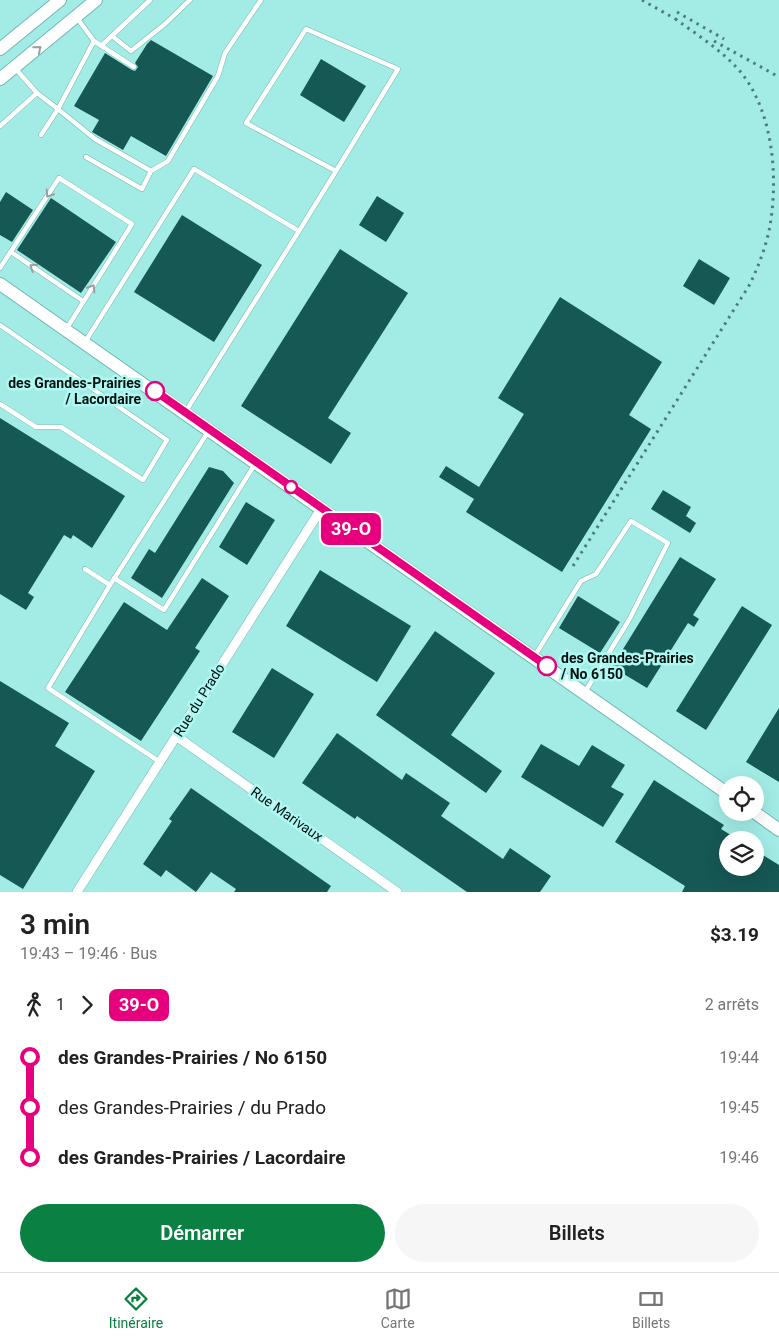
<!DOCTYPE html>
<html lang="fr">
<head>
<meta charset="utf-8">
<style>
  :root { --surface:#fff; --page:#f6f6f6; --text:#222; --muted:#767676; --line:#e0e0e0; --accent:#0b8043 }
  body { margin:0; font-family:Roboto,sans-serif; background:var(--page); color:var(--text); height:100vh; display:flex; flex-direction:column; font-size:19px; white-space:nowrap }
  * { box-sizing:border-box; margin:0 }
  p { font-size:16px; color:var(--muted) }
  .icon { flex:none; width:28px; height:28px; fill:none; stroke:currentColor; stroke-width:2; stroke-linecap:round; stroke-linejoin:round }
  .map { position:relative; height:892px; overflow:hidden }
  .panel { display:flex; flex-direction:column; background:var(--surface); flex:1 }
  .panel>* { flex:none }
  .badge { padding:0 10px; border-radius:8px; font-size:18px; line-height:32px }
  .fabs { position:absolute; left:719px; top:776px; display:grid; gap:10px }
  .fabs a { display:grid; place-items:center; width:45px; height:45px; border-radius:50%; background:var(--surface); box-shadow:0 5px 20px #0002; font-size:25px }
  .map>.badge { position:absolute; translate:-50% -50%; box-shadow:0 0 0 2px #fff }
  .legs { display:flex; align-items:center; gap:8px; height:55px; padding:0 20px; font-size:16px }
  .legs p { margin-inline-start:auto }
  .overview { display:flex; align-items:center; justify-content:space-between; height:85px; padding:0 20px }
  h1 { font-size:28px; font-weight:600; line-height:38px }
  .cta { display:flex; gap:10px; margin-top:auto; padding:10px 20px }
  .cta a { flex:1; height:58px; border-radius:30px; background:var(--accent); color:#fff; font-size:20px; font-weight:600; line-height:58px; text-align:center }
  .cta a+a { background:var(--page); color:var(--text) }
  ul { padding:0 20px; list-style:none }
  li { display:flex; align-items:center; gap:18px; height:50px; font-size:19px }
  li i { display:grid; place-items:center; width:8px; height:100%; margin:0 6px; background:currentColor }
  li i::after { content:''; width:12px; height:12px; margin:-6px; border:4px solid; border-radius:50%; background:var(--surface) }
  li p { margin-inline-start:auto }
  li:first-child i { background:linear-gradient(#0000 50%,currentColor 0) }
  li:last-child i { background:linear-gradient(currentColor 50%,#0000 0) }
  .tabs { display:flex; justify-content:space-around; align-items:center; height:70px; border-top:1px solid var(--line); background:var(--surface); font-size:14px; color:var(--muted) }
  .tabs a { display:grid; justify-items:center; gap:2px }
  .tabs .selected { color:var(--accent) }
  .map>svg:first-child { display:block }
  .building { fill:#165854 }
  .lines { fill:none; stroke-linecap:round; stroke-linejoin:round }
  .lane-casing { stroke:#70b8b2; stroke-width:5.5 }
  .street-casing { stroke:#70b8b2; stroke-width:10 }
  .secondary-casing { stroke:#70b8b2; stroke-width:14 }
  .lane { stroke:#fff; stroke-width:4.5 }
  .street { stroke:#fff; stroke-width:9 }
  .secondary { stroke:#fff; stroke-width:12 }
  .rail { stroke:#4f7b78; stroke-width:3; stroke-dasharray:2.5 5; stroke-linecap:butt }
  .oneway { stroke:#99a09f }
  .line-1-casing { stroke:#fff; stroke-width:11 }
  .line-1 { stroke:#e6007e; stroke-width:8 }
  .stop-1-dot { fill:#fff; stroke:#e6007e; stroke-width:2.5 }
  .labels { text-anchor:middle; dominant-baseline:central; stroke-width:5; stroke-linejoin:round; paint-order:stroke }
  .stop-label { font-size:14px; font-weight:bold; fill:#001110; stroke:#b0f9f3; text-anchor:end }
  .street-label { font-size:14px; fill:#001110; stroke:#b0f9f3 }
</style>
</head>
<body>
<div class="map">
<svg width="779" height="892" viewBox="0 0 779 892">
  <rect width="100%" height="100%" fill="#a3ece6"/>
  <path class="building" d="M 151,40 L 213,76 L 166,156 L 131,136 L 123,150 L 92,132 L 99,120 L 74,106 L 105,53 L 132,70 L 135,71 L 138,67 L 135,63 L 147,44 Z
    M 321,59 L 366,86 L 344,122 L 300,95 Z
    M 6,192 L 33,210 L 12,242 L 0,235 L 0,202 Z
    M 377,196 L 404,213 L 386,242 L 359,225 Z
    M 51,198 L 116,242 L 81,293 L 17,250 Z
    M 182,215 L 262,265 L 214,342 L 134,292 Z
    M 340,249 L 408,293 L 328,418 L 351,433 L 331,464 L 241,406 Z
    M 699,259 L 730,278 L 714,305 L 683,286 Z
    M 560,297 L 662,362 L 629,415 L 651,429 L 562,572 L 466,512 L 474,499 L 439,477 L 446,466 L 479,487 L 524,414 L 498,398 Z
    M 0,418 L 125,496 L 92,548 L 73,535 L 71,539 L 64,535 L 28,593 L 34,597 L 26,610 L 0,594 Z
    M 209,467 L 223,471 L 234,483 L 162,598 L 131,578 L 149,549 L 155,553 Z
    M 663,490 L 691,507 L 686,516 L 696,523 L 690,533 L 651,509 Z
    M 246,502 L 275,520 L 247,565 L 219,547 Z
    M 680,557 L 716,579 L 693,615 L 699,619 L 694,627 L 688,623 L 647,688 L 612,667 Z
    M 320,570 L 411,626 L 377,682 L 286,626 Z
    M 202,578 L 229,596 L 195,648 L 200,651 L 141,741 L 65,692 L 124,602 L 167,630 Z
    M 578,596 L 620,622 L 600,653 L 559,628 Z
    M 742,606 L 772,625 L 706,730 L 676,711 Z
    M 435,631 L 495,673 L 451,735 L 502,771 L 486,793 L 376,715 Z
    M 272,668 L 314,694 L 274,758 L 232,732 Z
    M 0,681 L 69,723 L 55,746 L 95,771 L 23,889 L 0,875 Z
    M 779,708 L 779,782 L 746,762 Z
    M 337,733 L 402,780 L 406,773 L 450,803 L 441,816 L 503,859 L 510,848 L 551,876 L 540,892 L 467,892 L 357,816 L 355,819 L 302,783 Z
    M 541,744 L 579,766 L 592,745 L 625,765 L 611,787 L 624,794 L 603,827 L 521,777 Z
    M 654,780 L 724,825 L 721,829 L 739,840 L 728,840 L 728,868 L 755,868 L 755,850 L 779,865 L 779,892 L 682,892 L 685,886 L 615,842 Z
    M 191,788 L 331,886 L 327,892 L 234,892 L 236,889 L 211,872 L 196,892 L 166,870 L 161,877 L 143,864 L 172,821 L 169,819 Z"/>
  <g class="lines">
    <g class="lane-casing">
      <path id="lane" d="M 77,18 L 94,41 L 58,109 L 95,139 L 151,171 L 168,161 L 218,76 L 225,53 L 261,0
        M 112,36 L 131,51 L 165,24 L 190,0
        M 94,41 L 134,67
        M 101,46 L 150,0
        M 15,68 L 37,93
        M 0,126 L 37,93 L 58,109 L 41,135
        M 86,157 L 142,189 L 151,171
        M 299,231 L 336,171 L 246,123 L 306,29 L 398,69 L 336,171
        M 11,252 L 83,301
        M 0,268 L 59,178 L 132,224 L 67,328
        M 0,325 L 167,440 L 143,480 L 61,427 L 36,427 L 0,404
        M 85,342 L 194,169 L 299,231 L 186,411
        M 85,569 L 110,585
        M 114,578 L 164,610 L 255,464
        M 534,657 L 581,581 L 596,574 L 631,521 L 668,543 L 629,620 L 585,692
        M 160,762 L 48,688 L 110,585 L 208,432"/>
    </g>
    <g class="street-casing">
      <path id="street" d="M 176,736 L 397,892
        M 77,892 L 321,509"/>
    </g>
    <g class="secondary-casing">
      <path id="secondary" d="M 0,49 L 60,0
        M 0,79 L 96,0
        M 0,284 L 728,794
        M 754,812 L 779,830"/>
    </g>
    <use href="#lane" class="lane"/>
    <use href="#street" class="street"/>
    <use href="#secondary" class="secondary"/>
    <path class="rail" d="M 642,0 L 679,21
      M 677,12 L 724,39
      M 714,41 L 779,77
      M 573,566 L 750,284 C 758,267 765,249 769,231 C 779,180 774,111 739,70 C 720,49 696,34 674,18"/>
  </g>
  <defs><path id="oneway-chevron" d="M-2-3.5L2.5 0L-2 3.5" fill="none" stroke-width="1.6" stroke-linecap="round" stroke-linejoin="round" transform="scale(1.25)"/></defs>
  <g class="oneway">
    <use href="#oneway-chevron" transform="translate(38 49) rotate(-40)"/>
    <use href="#oneway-chevron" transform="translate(49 194) rotate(123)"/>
    <use href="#oneway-chevron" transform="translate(33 267) rotate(-146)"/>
    <use href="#oneway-chevron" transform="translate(92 288) rotate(-58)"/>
  </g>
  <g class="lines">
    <g class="line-1-casing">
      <path id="line-1" d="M 155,391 L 547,666"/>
    </g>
    <use href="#line-1" class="line-1"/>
  </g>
  <g class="stop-1-dot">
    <circle cx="155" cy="391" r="9"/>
    <circle cx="291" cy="487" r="6"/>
    <circle cx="547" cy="666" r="9"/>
  </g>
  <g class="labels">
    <g class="stop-label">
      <text x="141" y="383">des Grandes-Prairies<tspan x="141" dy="16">/ Lacordaire</tspan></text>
      <text x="561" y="658" text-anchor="start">des Grandes-Prairies<tspan x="561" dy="16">/ No 6150</tspan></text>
    </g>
    <g class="street-label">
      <text transform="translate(199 700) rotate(-58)">Rue du Prado</text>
      <text transform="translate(287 814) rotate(35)">Rue Marivaux</text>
    </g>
  </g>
</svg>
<div class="fabs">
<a><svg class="icon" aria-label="locate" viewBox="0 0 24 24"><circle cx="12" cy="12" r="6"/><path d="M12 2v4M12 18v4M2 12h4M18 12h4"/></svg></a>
<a><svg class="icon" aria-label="layers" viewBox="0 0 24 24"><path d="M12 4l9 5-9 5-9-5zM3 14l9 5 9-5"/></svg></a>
</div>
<b class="badge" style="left:351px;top:529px;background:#e6007e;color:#fff">39-O</b>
</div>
<section class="panel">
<div class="overview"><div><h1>3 min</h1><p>19:43 – 19:46 · Bus</p></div><b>$3.19</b></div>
<div class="legs"><svg class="icon" aria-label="walk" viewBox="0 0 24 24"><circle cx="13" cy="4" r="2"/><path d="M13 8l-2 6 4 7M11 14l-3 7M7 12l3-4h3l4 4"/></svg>1<svg class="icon" aria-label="forward" viewBox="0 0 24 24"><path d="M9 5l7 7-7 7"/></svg><b class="badge" style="background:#e6007e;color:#fff">39-O</b><p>2 arrêts</p></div>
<ul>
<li><i style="color:#e6007e"></i><b>des Grandes-Prairies / No 6150</b><p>19:44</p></li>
<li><i style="color:#e6007e"></i><span>des Grandes-Prairies / du Prado</span><p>19:45</p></li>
<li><i style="color:#e6007e"></i><b>des Grandes-Prairies / Lacordaire</b><p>19:46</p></li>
</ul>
<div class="cta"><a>Démarrer</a><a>Billets</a></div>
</section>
<nav class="tabs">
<a class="selected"><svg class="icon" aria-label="directions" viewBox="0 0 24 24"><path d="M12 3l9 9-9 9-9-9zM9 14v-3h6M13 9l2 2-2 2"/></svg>Itinéraire</a>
<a><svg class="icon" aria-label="map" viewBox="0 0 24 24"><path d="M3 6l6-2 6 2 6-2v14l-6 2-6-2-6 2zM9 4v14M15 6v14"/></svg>Carte</a>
<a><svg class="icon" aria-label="tickets" viewBox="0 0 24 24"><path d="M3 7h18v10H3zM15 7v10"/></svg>Billets</a>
</nav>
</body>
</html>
